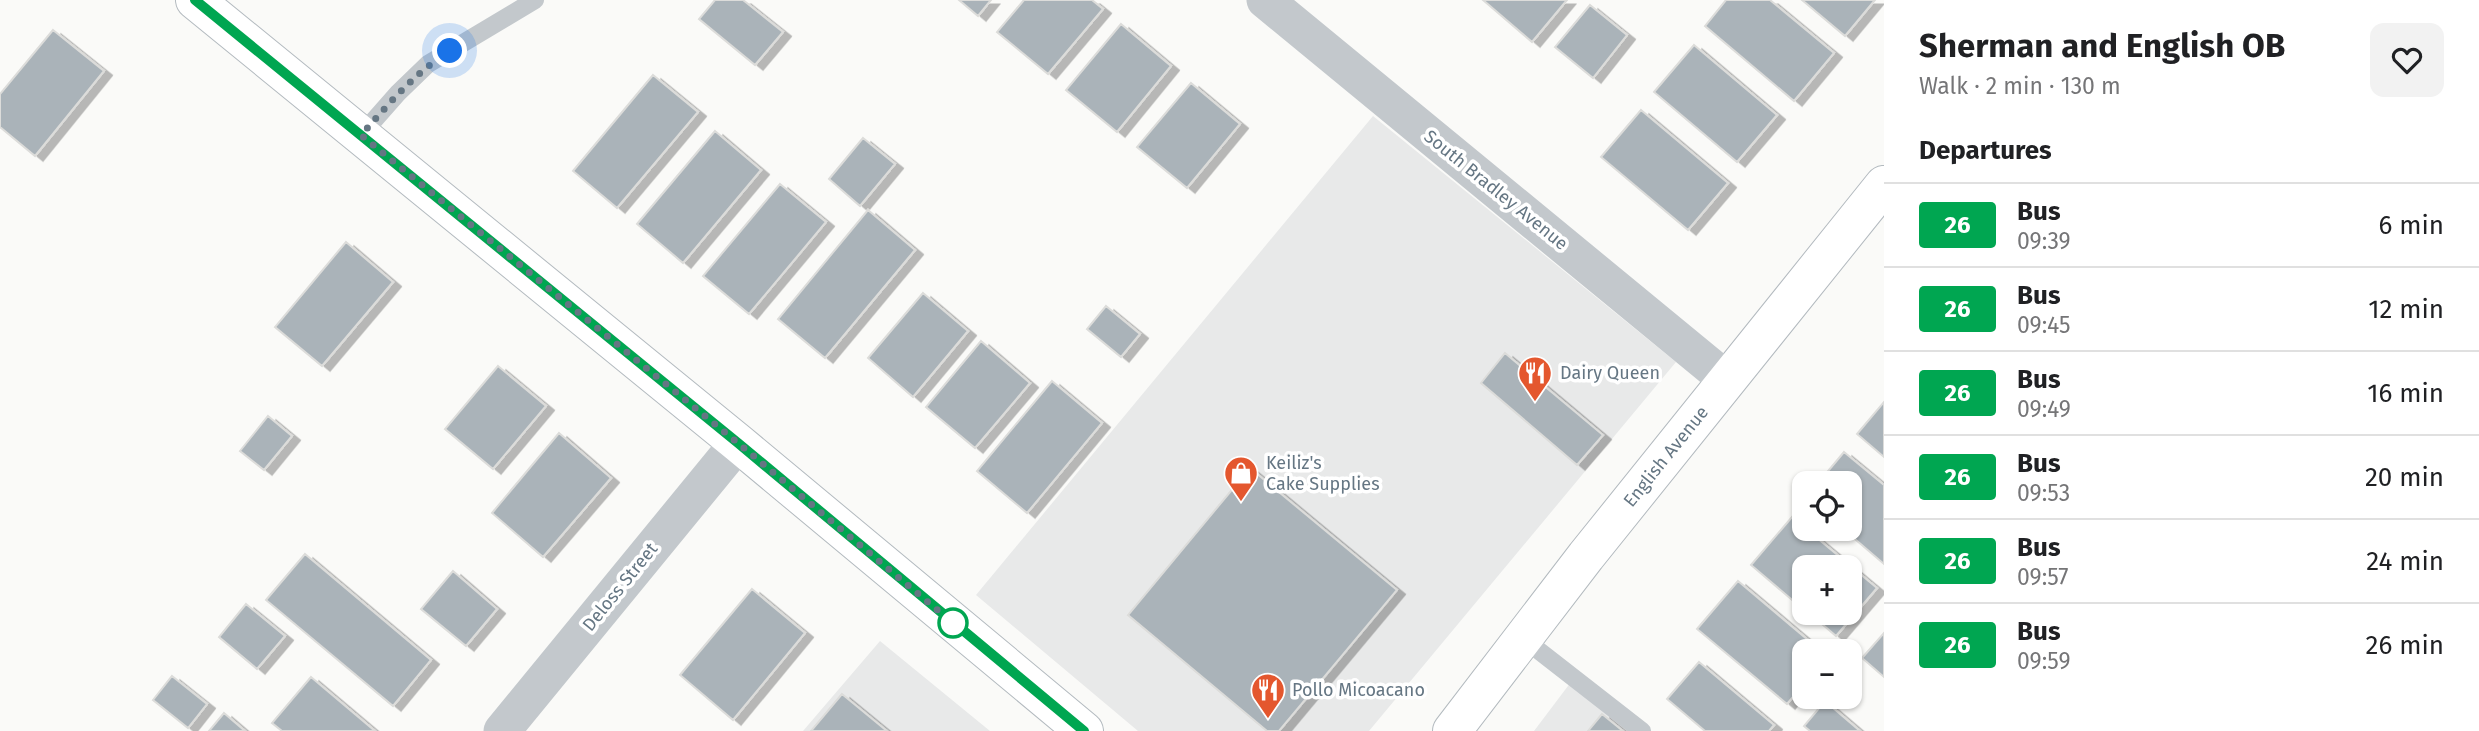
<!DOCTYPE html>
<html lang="en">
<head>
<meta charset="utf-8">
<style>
  :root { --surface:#fff; --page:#f2f2f2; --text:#202124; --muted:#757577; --line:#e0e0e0 }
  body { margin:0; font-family:"Fira Sans",sans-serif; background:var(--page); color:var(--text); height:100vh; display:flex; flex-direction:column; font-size:26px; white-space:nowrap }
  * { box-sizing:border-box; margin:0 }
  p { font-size:23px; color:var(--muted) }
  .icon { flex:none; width:38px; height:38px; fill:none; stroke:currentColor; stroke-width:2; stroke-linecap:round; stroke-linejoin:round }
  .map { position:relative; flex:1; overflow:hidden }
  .panel { display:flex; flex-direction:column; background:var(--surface); width:595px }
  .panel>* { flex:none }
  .badge { padding:0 14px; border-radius:5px; font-size:24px; line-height:46px }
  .buttons { position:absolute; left:1792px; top:471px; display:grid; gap:14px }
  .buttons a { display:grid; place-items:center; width:70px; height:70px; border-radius:14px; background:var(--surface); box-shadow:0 2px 5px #0004; font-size:35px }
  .you { position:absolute; width:35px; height:35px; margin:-18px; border:5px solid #fff; border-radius:50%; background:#1a73e8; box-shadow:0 0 0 10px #1a73e833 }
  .map>.badge { position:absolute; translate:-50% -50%; box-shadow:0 0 0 4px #fff }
  h2 { padding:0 35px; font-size:26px; line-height:63px }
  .round { display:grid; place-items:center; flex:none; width:74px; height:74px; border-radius:14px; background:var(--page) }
  .summary { display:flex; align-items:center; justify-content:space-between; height:119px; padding:0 35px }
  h1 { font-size:33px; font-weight:700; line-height:52px }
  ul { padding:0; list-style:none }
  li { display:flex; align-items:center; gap:21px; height:84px; padding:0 35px; border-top:2px solid var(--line) }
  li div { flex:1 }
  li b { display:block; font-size:26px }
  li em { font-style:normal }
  li .badge { min-width:77px; font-weight:700; text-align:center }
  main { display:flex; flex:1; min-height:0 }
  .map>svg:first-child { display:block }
  .built { fill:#e8e9e9 }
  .building { fill:#aab3b9; stroke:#dcdcda; stroke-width:2; filter:url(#shadow) }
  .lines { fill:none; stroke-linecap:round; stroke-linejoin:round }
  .secondary-casing { stroke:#b3babf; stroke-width:40 }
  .lane { stroke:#c3c8cc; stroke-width:18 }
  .street { stroke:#c3c8cc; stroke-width:37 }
  .secondary { stroke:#fff; stroke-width:38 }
  .line-casing { stroke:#fff; stroke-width:16 }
  .line { stroke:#00a651; stroke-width:10 }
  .walk { stroke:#657683; stroke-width:7; stroke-dasharray:0 12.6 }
  .stop-dot { fill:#fff; stroke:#00a651; stroke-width:3.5 }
  .labels { text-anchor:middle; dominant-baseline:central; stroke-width:7; stroke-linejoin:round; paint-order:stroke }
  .street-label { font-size:18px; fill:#657683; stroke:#fff }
  .poi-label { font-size:18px; fill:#657683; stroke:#fff; text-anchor:start }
</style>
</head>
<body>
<main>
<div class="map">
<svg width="1884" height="731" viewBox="0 0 1884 731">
  <defs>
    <filter id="shadow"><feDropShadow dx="8" dy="4.5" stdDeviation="0" flood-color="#0004"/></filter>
  </defs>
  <rect width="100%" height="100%" fill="#fafaf8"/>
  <path class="built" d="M 1373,116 L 1676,362 L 1369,731 L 1138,731 L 976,595 Z
    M 880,641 L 990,731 L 803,731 Z
    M 1574,678 L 1634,731 L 1534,731 Z"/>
  <path class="building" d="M 715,0 L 743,0 L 783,32 L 755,65 L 699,19 Z
    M 959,0 L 991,0 L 978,16 Z
    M 1024,0 L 1092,0 L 1103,9 L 1048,74 L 997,32 Z
    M 1483,0 L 1567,0 L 1532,42 Z
    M 1726,0 L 1770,0 L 1834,53 L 1794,101 L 1705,26 Z
    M 1802,0 L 1875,0 L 1845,36 Z
    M 1590,5 L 1627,35 L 1593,78 L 1555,47 Z
    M 1121,24 L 1171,66 L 1117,132 L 1066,90 Z
    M 53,30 L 104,71 L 35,156 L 0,127 L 0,94 Z
    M 1694,45 L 1777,115 L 1737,162 L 1654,92 Z
    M 653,75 L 698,112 L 617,208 L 573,171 Z
    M 1191,83 L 1240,124 L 1187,188 L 1137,147 Z
    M 1641,110 L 1728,183 L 1688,230 L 1601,157 Z
    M 715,131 L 761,170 L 683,263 L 637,224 Z
    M 863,138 L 895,164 L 860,206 L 829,179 Z
    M 780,184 L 826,222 L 749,314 L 703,276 Z
    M 868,210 L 915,250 L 825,358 L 778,319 Z
    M 346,242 L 393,282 L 322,366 L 275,327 Z
    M 923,293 L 968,331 L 913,397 L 868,358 Z
    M 1106,306 L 1140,334 L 1121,357 L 1087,329 Z
    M 981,341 L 1030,383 L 975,448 L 926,407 Z
    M 1505,353 L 1603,435 L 1577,465 L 1481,383 Z
    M 498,366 L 546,406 L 493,469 L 445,429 Z
    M 1052,381 L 1102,423 L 1027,513 L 977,471 Z
    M 1884,402 L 1884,457 L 1857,434 Z
    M 268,416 L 292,436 L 264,470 L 240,451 Z
    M 559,433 L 611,478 L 543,557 L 492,513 Z
    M 1844,452 L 1884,485 L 1884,564 L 1842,528 L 1850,528 L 1850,483 L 1818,483 Z
    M 1250,468 L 1397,590 L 1279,731 L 1267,731 L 1128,615 Z
    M 1792,517 L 1877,588 L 1836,636 L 1808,612 L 1850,612 L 1850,567 L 1804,567 L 1804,610 L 1751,565 Z
    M 305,554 L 431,660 L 393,706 L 266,600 Z
    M 453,571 L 497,609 L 466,646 L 421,609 Z
    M 1738,581 L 1821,651 L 1804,651 L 1804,684 L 1787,704 L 1697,629 Z
    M 752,589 L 805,633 L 733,720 L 680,675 Z
    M 246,604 L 285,636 L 257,669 L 219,637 Z
    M 1884,633 L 1884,677 L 1862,658 Z
    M 1699,662 L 1774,725 L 1769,731 L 1705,731 L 1667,699 Z
    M 172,676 L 207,704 L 188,728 L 153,700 Z
    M 311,677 L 375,731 L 282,731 L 272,723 Z
    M 842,694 L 887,731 L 811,731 Z
    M 1825,701 L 1860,731 L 1810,731 L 1804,726 Z
    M 224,713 L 245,731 L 209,731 Z
    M 1602,714 L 1623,731 L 1588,731 Z"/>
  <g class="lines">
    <g class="secondary-casing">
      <g id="secondary">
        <path d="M 195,0 L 738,443 L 1084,731"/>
        <path id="s1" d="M 1452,731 L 1586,556 L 1884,185"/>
      </g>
    </g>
    <path class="lane" d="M 361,135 L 398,93 L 428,64 L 535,0
      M 1524,639 L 1642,731"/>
    <path class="street" d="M 1265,0 L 1727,380
      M 502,731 L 738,443"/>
    <use href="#secondary" class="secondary"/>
  </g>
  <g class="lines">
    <g class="line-casing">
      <path id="line" d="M 195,0 L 738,443 L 1084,731"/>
    </g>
    <use href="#line" class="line"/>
    <path class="walk" d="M 450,51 C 414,73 389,104 361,135 L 738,443 L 953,623"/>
  </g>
  <defs>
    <g id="restaurant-pin" transform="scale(1.75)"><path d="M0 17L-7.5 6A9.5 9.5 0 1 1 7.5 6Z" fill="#e4572e" stroke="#fff"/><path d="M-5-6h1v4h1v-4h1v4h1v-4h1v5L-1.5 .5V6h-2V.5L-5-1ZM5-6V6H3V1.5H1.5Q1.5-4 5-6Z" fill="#fff"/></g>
    <g id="shop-pin" transform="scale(1.75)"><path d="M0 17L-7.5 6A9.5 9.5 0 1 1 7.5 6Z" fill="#e4572e" stroke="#fff"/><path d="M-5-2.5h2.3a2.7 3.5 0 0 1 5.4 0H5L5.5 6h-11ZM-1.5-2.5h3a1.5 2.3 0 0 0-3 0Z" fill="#fff"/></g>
  </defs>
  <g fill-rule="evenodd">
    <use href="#restaurant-pin" x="1535" y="373"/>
    <use href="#shop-pin" x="1241" y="473"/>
    <use href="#restaurant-pin" x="1268" y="690"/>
  </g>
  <circle class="stop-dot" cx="953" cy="623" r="14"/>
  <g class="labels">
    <g class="street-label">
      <text transform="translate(1496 190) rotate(39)">South Bradley Avenue</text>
      <text stroke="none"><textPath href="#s1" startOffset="348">English Avenue</textPath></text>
      <text transform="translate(620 587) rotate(-51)">Deloss Street</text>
    </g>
    <g class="poi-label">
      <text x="1560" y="373">Dairy Queen</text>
      <text x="1266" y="463">Keiliz's<tspan x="1266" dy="21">Cake Supplies</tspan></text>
      <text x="1292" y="690">Pollo Micoacano</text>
    </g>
  </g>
</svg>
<div class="buttons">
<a><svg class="icon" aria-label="locate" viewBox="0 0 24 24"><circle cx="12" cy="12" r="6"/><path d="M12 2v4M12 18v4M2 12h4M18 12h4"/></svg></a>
<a>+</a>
<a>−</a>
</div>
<div class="you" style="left:450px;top:51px"></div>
</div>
<section class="panel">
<div class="summary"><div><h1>Sherman and English OB</h1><p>Walk · 2 min · 130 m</p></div><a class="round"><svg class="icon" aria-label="heart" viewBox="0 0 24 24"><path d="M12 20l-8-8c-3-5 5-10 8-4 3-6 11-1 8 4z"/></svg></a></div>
<h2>Departures</h2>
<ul>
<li><span class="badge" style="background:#00a651;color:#fff">26</span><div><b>Bus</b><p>09:39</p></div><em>6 min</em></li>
<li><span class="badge" style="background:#00a651;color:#fff">26</span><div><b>Bus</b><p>09:45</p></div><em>12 min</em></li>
<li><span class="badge" style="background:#00a651;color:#fff">26</span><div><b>Bus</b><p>09:49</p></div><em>16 min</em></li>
<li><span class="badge" style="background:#00a651;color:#fff">26</span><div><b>Bus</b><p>09:53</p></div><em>20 min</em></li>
<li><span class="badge" style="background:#00a651;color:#fff">26</span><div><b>Bus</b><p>09:57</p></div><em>24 min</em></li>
<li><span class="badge" style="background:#00a651;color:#fff">26</span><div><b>Bus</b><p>09:59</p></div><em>26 min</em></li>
</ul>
</section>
</main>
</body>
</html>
